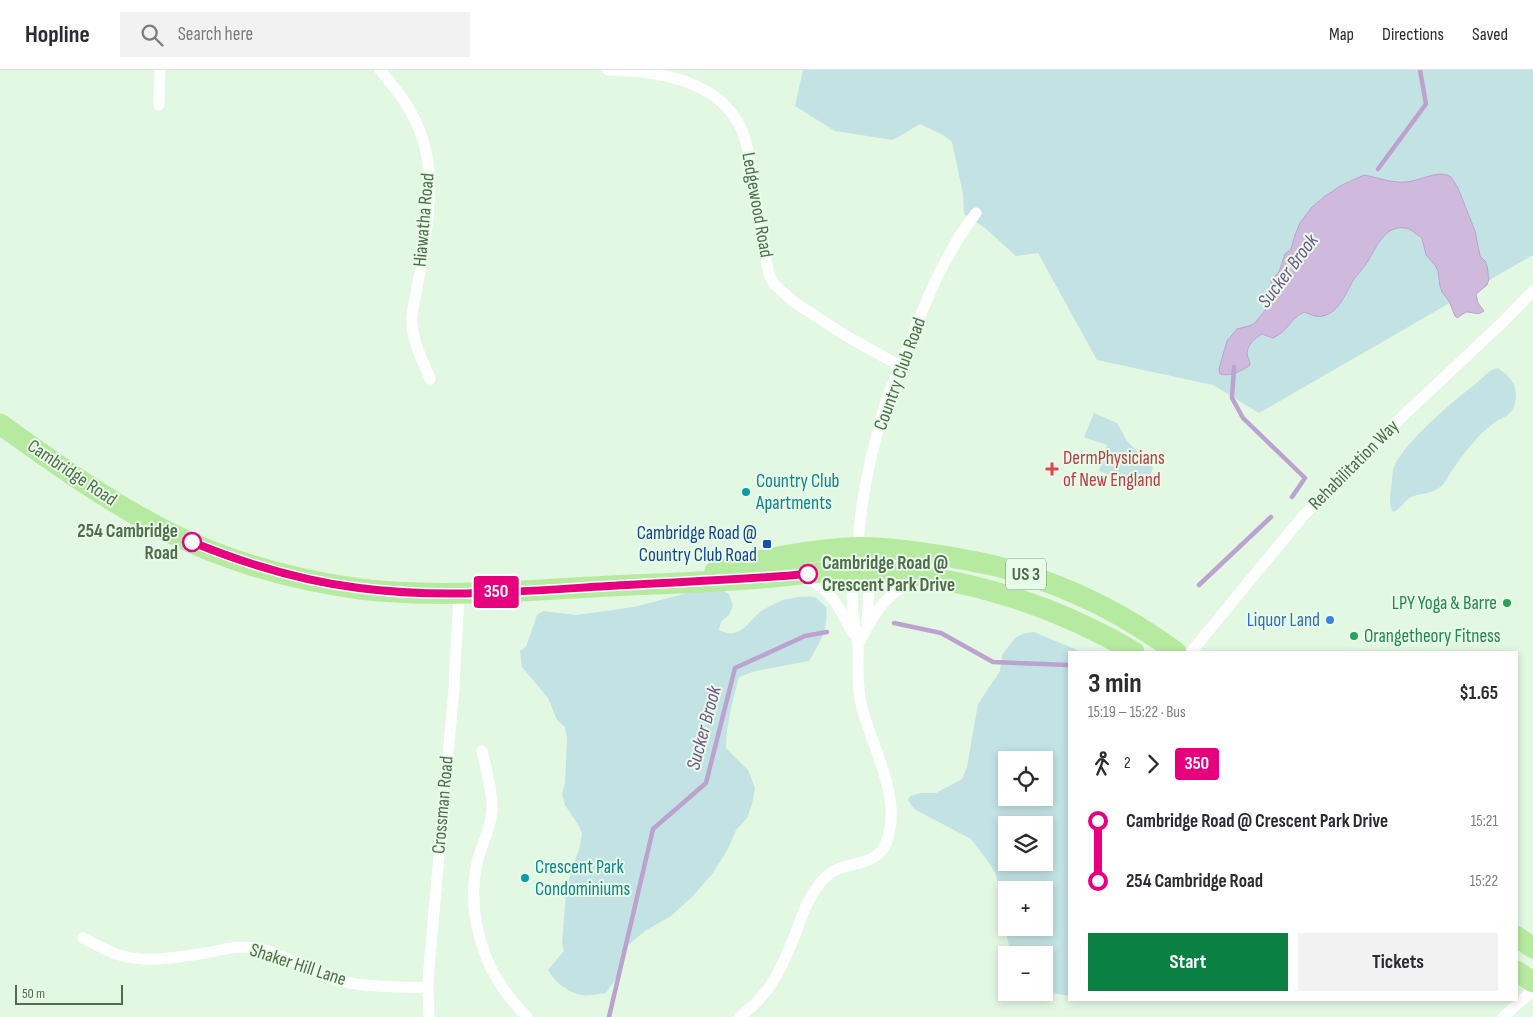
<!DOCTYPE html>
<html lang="en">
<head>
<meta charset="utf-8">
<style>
  :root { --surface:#fff; --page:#f2f2f3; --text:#2b2b33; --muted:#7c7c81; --line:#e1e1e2; --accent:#0b8043 }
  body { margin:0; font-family:"Sofia Sans Condensed",sans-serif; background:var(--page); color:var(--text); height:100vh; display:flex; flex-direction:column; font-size:19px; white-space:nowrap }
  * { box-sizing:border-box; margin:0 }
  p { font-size:16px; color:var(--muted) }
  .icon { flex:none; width:28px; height:28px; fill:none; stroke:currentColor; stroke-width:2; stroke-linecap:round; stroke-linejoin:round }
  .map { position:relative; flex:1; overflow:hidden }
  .sheet { position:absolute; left:1068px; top:581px; width:450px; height:350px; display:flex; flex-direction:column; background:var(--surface); border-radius:0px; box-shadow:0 2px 8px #0003 }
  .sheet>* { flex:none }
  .badge { padding:0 10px; border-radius:4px; font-size:18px; line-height:32px }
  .fabs { position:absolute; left:998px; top:681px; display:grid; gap:10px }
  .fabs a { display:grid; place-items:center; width:55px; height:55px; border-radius:0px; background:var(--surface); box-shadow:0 2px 8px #0003; font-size:25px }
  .scale { position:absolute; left:15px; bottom:12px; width:108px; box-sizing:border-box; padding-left:5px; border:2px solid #536c4c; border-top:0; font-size:14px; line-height:18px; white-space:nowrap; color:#536c4c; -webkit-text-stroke:4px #e7fce8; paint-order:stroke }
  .map>.badge { position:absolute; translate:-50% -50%; box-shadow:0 0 0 2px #fff }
  .legs { display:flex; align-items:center; gap:8px; height:55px; padding:0 20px; font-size:16px }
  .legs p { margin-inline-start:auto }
  .headline { display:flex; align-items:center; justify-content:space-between; height:85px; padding:0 20px }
  h1 { font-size:28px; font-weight:700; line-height:38px }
  .primary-button { display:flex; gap:10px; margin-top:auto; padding:10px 20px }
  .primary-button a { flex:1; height:58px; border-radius:0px; background:var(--accent); color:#fff; font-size:20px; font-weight:700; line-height:58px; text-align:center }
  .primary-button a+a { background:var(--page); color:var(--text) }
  ul { padding:0 20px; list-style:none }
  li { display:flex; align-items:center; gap:18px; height:60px; font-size:19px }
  li i { display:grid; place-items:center; width:8px; height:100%; margin:0 6px; background:currentColor }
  li i::after { content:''; width:12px; height:12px; margin:-6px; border:4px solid; border-radius:50%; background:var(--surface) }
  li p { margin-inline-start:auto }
  li:first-child i { background:linear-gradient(#0000 50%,currentColor 0) }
  li:last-child i { background:linear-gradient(currentColor 50%,#0000 0) }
  header { display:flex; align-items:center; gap:30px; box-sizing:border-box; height:70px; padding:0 25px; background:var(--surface); border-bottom:1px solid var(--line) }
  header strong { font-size:24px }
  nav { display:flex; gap:28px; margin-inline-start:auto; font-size:18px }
  .search { width:350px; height:45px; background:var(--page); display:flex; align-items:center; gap:12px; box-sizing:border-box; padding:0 18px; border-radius:0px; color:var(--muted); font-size:19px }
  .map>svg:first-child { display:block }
  .green { fill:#c3e2e3; fill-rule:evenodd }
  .water { fill:#cfbade; stroke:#bca2ce }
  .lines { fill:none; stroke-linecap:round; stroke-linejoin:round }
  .stream { stroke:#bca2ce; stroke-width:4.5 }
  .street { stroke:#fff; stroke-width:11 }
  .highway { stroke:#b7eaa1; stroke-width:21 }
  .line-1-casing { stroke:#fff; stroke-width:11 }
  .line-1 { stroke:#e6007e; stroke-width:8 }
  .health-dot { fill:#e0444e; stroke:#e7fce8; stroke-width:2 }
  .culture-dot { fill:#0f9aa8; stroke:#e7fce8; stroke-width:2 }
  .stop-1-dot { fill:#fff; stroke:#e6007e; stroke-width:2.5 }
  .transit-dot { fill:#1a4fb4; stroke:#e7fce8; stroke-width:2 }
  .leisure-dot { fill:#2e9e5b; stroke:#e7fce8; stroke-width:2 }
  .shop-dot { fill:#3f7fe0; stroke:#e7fce8; stroke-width:2 }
  .labels { text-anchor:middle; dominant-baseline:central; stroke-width:4; stroke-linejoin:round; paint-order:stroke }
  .shield { fill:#e7fce8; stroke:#7f977b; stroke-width:1 }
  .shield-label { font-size:18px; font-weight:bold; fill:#536c4c }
  .street-label { font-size:19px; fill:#536c4c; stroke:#e7fce8 }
  .health-label { font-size:19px; fill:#be3a42; stroke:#e7fce8; text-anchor:start }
  .culture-label { font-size:19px; fill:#0d838f; stroke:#e7fce8; text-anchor:start }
  .stop-label { font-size:19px; font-weight:bold; fill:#536c4c; stroke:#e7fce8; text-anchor:end }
  .transit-label { font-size:19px; fill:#164399; stroke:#e7fce8; text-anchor:end }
  .leisure-label { font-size:19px; fill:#27864d; stroke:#e7fce8; text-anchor:end }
  .shop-label { font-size:19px; fill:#366cbe; stroke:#e7fce8; text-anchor:end }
  .water-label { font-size:20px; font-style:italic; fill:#78548f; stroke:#e7fce8 }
</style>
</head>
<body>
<header>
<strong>Hopline</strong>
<div class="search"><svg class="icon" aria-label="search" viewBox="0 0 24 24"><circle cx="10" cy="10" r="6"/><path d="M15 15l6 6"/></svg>Search here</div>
<nav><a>Map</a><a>Directions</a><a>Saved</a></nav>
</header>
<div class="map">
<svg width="1533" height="947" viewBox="0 0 1533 947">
  <rect width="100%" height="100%" fill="#e2f8e3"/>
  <path class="green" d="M 803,0 L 1533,0 L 1533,185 L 1259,343 L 1213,315 L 1097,290 L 1038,183 L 1016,186 L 985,158 L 964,144 L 963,124 L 952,72 L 943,65 L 920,54 L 893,70 L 835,61 L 795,36 Z
    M 1498,298 C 1512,308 1520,318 1514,336 C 1511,345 1504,347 1497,351 C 1492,354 1487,359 1482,363 C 1471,374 1460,389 1451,402 C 1447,407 1445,414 1440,417 C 1431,424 1421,423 1411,427 C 1404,431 1401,439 1393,442 C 1389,436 1390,426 1391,419 C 1392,413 1392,406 1393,400 C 1400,376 1453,331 1473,316 C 1481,310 1488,300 1498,298 Z
    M 1094,343 L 1117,353 L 1127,371 L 1153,398 L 1146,417 L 1099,401 L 1107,375 L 1084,367 Z
    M 722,520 L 729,524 L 733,536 L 729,545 L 721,552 L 719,560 C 740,570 746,554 759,543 C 763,539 771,536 776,533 C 789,527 801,526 815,527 L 826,537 C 829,559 820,572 809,591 L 756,601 L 739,607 C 733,630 726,654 726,678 L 748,700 L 755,718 L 752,734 L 747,748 L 736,760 L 728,779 L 713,803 L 693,826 L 671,846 L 645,861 L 627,876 L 621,888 L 617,907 L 606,923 C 598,924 588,926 581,925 C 567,922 555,912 548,900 L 564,881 L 562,873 L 566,822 L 572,797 L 579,780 L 582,764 L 579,756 L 565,735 L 562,724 L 565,713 L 567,669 L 565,657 L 557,650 L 548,628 L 522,597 L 520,581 L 526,577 L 537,545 L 543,541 L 577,545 L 634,537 L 695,521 Z
    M 1034,562 L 1082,582 L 1069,582 L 1069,926 L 1052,923 L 1044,919 L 1044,885 L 1011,885 L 1004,853 L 1000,822 L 995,802 L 984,786 L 971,769 L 914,739 L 908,730 L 910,726 L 920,723 L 936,723 L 962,709 L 967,697 L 978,634 L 1000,601 L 1002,585 L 1016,567 L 1026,563 ZM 1006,690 L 1044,690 L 1044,728 L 1006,728 ZM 1006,755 L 1044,755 L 1044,792 L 1006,792 ZM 1006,820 L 1044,820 L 1044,858 L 1006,858 Z"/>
  <path class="water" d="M 1440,104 L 1447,105 L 1451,107 L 1458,118 L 1475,161 L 1480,186 L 1485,191 L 1487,196 L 1489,209 L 1487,215 L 1476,224 L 1478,233 L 1484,241 C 1478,246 1473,242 1466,242 L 1457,248 L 1455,246 L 1449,231 L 1442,222 L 1440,216 L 1438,201 L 1435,195 L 1426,185 L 1422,168 C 1417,165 1411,159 1406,158 C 1384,155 1377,177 1368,191 C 1364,197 1359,203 1354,209 C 1346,222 1340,242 1323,246 C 1317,248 1310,244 1304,242 C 1290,249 1288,261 1273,268 L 1262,264 C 1255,268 1248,274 1247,283 C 1247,287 1250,290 1250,295 C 1242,301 1230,307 1220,304 L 1219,299 L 1227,271 L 1237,259 L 1249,256 L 1255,253 L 1266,239 L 1270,228 L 1277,221 L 1271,213 L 1271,210 L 1279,202 L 1285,184 L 1291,179 L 1295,165 L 1300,153 L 1312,137 L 1324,127 L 1340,116 L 1364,105 C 1380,108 1396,115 1412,111 C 1421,109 1430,105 1440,104 Z"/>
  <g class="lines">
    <path class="stream" d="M 1378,99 L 1426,34 L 1420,0
      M 1234,297 L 1232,328 L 1243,348 L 1305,408 L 1292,427
      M 1199,515 L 1271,447
      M 894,553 L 941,563 L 993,592 L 1069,595
      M 609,947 L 653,759 L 706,713 L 735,598 L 805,566 L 827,562"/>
    <path class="street" d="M 380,0 C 397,20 414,42 422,67 C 440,118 421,192 412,245 C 410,268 422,288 430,309
      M 608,0 C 653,1 712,8 737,51 C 748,68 749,90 752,109 C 758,140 763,170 768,200 L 770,207 L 775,215 L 794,232 L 843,264 L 900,296
      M 159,35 L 160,0
      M 858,478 C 860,427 873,376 887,328 C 914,265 934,197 976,143
      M 802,508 C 829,514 840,539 852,562
      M 867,553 L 870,501
      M 858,575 C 869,552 883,525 908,515 C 913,514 919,513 924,512
      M 1191,582 L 1303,446 L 1405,344 L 1505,250 L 1533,221
      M 482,681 C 486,700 493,722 492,742 C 490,760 481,776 477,793 C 468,833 478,880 500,914 C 508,926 517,937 527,947
      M 83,868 C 93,873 103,879 114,883 C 140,894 173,888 200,884 C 218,881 237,875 256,878 C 283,883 308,901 334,909 C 361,918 398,916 428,918
      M 429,947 L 428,918 L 429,898 L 454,618 L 459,523
      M 739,947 C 771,925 783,895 797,860 C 801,848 805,836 812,825 C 817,816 823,808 832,802 C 850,791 877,796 886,773 C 904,729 871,676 861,634 C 857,614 858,596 858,577 C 858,566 854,554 853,543 C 851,529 853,515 854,501
      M 1503,947 L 1533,920"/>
    <path class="highway" d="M 0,354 C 53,392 107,431 166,461 C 226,491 293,510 360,519 C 437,528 516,521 593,517 C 645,514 697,513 748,509 C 790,506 832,499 874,501 C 965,507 1055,535 1134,582
      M 715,501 C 758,490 802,481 846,478 C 878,476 912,481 944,486 C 965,490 987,493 1007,499 C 1068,516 1126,545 1176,582
      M 1516,866 L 1533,878
      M 1516,901 L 1533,912"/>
  </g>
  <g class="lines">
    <g class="line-1-casing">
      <path id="line-1" d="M 192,472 C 246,494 301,511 359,518 C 441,529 525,521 608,516 C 675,512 741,510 808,504"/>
    </g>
    <use href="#line-1" class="line-1"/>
  </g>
  <path class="health-dot" d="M1049.5 391.5h5v5h5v5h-5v5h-5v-5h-5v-5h5z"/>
  <g class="culture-dot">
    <circle cx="746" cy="422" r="5"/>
    <circle cx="525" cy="808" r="5"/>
  </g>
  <g class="stop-1-dot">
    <circle cx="192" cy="472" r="9"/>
    <circle cx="808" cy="504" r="9"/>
  </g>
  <rect class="transit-dot" x="762" y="469" width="10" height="10" rx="2.5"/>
  <g class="leisure-dot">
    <circle cx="1507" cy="533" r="5"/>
    <circle cx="1354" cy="566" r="5"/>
  </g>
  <circle class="shop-dot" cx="1330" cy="550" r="5"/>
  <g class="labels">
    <rect class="shield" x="1006" y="488.5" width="40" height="31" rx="4"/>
    <g class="shield-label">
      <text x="1026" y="504">US 3</text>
    </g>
    <g class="street-label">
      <text transform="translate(757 135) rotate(80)">Ledgewood Road</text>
      <text transform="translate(424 150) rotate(-85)">Hiawatha Road</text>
      <text transform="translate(900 304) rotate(-70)">Country Club Road</text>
      <text transform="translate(1354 395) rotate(-45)">Rehabilitation Way</text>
      <text transform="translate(72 403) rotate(34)">Cambridge Road</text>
      <text transform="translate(443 735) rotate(-85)">Crossman Road</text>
      <text transform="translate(298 895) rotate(18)">Shaker Hill Lane</text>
    </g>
    <g class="health-label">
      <text x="1063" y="388">DermPhysicians<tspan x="1063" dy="22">of New England</tspan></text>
    </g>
    <g class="culture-label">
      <text x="756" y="411">Country Club<tspan x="756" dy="22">Apartments</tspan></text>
      <text x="535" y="797">Crescent Park<tspan x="535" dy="22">Condominiums</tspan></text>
    </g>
    <g class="stop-label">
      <text x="178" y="461">254 Cambridge<tspan x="178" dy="22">Road</tspan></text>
      <text x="822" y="493" text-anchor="start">Cambridge Road @<tspan x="822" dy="22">Crescent Park Drive</tspan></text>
    </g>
    <g class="transit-label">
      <text x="757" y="463">Cambridge Road @<tspan x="757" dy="22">Country Club Road</tspan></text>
    </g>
    <g class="leisure-label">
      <text x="1497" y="533">LPY Yoga &amp; Barre</text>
      <text x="1364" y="566" text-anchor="start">Orangetheory Fitness</text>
    </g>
    <g class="shop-label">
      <text x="1320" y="550">Liquor Land</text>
    </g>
    <g class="water-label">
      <text transform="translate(1288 201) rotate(-53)">Sucker Brook</text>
      <text transform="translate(704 658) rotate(-75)">Sucker Brook</text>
    </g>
  </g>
</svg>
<div class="fabs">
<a><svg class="icon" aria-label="locate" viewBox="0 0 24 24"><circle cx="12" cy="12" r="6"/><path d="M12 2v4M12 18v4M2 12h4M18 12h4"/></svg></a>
<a><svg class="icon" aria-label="layers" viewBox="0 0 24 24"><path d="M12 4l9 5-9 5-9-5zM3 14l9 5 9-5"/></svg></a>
<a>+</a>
<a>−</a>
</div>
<div class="scale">50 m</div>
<b class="badge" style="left:496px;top:522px;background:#e6007e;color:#fff">350</b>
<section class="sheet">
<div class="headline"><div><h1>3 min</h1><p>15:19 – 15:22 · Bus</p></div><b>$1.65</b></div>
<div class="legs"><svg class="icon" aria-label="walk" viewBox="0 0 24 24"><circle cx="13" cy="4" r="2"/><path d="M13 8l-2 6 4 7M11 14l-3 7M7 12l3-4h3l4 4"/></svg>2<svg class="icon" aria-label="forward" viewBox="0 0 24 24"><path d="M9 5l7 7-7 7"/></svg><b class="badge" style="background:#e6007e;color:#fff">350</b></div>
<ul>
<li><i style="color:#e6007e"></i><b>Cambridge Road @ Crescent Park Drive</b><p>15:21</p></li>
<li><i style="color:#e6007e"></i><b>254 Cambridge Road</b><p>15:22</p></li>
</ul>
<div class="primary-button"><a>Start</a><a>Tickets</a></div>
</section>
</div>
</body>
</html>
